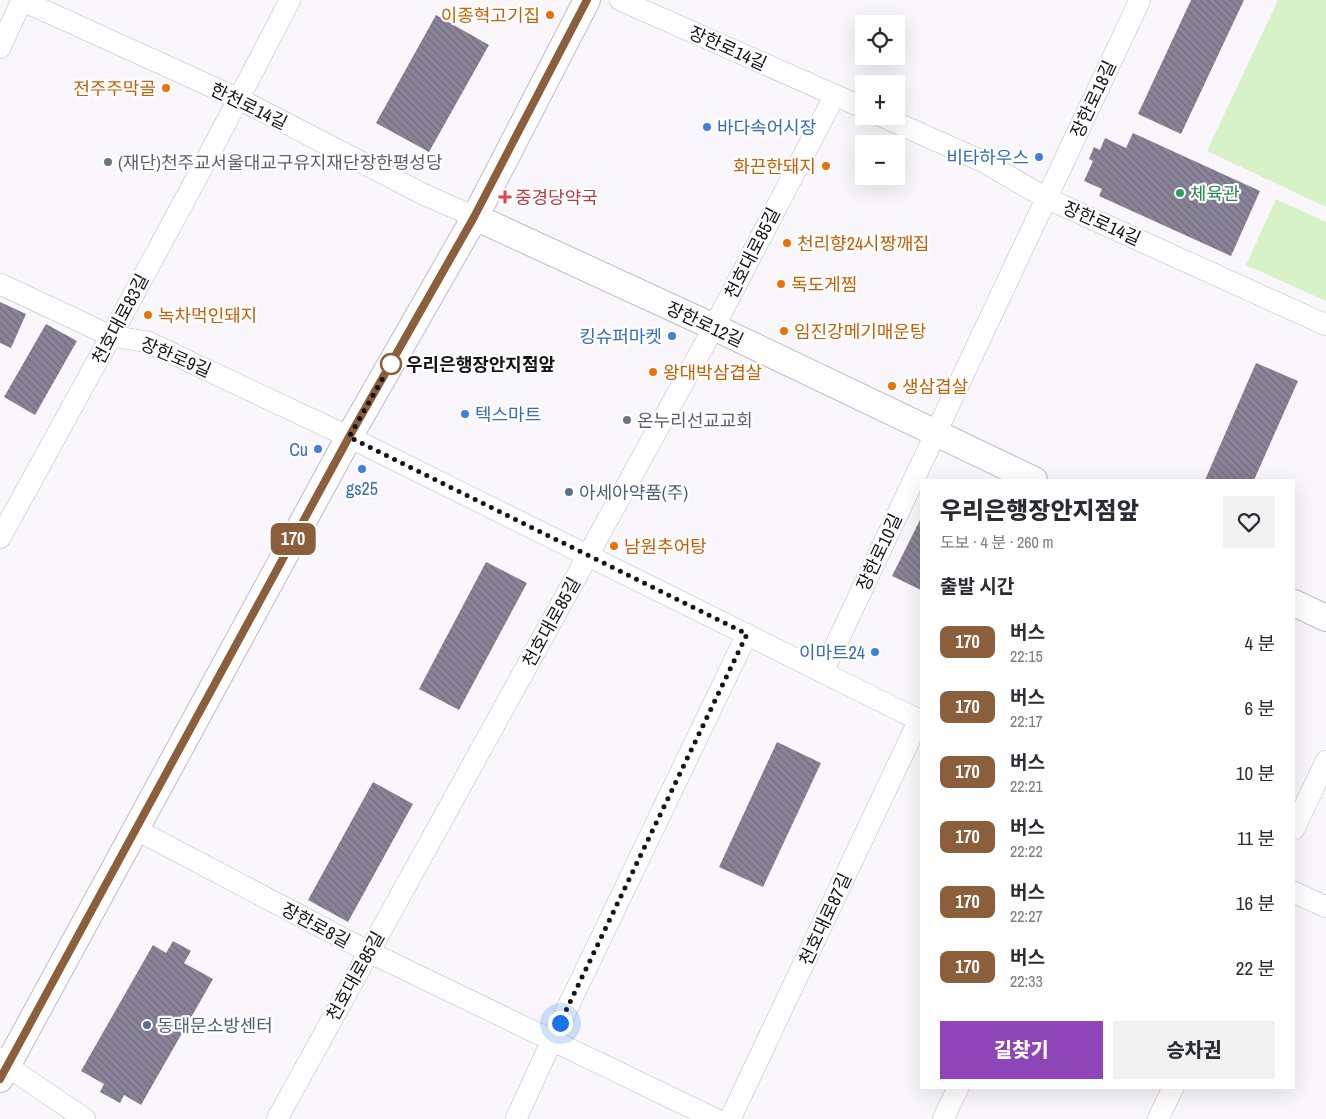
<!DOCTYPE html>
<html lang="ko">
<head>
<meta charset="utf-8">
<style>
  :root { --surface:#fff; --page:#f2f2f3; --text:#2b2b33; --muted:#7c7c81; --accent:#8d45b7 }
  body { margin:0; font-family:"Archivo Narrow","Noto Sans KR",sans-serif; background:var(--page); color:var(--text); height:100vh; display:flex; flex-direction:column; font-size:19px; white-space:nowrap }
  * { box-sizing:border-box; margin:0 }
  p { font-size:16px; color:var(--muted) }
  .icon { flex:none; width:28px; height:28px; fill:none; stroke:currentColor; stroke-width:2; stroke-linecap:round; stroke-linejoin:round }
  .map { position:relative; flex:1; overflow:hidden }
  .drawer { position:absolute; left:920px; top:479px; width:375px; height:610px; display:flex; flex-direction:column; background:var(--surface); border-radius:0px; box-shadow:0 5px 20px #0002 }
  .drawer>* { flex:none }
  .badge { padding:0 10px; border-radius:8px; font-size:18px; line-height:32px }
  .fabs { position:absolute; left:855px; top:15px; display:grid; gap:10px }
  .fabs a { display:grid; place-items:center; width:50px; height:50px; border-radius:0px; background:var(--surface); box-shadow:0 5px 20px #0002; font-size:25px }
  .you { position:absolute; width:25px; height:25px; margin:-12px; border:4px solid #fff; border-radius:50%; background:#1a73e8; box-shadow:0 0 0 8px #1a73e833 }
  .map>.badge { position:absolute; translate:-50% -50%; box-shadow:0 0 0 2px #fff }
  h2 { padding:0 20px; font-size:19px; line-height:45px }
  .round { display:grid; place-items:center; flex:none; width:52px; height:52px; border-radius:0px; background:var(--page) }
  .head { display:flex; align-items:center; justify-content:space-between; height:85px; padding:0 20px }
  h1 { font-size:24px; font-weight:800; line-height:38px }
  .action { display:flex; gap:10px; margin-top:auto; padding:10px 20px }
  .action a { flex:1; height:58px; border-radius:0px; background:var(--accent); color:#fff; font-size:20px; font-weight:800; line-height:58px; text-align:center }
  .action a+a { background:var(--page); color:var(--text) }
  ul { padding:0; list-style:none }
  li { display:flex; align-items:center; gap:15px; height:65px; padding:0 20px }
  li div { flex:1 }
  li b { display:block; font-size:19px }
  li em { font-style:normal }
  li .badge { min-width:55px; font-weight:700; text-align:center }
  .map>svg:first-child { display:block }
  .green { fill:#d8f2c7 }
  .building { fill:url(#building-back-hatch) }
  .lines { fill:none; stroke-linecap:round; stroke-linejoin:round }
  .minor-casing { stroke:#c1b9ce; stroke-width:22 }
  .tertiary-casing { stroke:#c1b9ce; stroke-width:28 }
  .minor { stroke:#fff; stroke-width:21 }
  .tertiary { stroke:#fff; stroke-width:26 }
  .line-casing { stroke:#fff; stroke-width:11 }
  .line { stroke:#8b5e3c; stroke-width:8 }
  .walk { stroke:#16131a; stroke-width:5; stroke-dasharray:0 9 }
  .food-dot { fill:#e8710a; stroke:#fff; stroke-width:2 }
  .shop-dot { fill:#3f7fe0; stroke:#fff; stroke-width:2 }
  .worship-dot { fill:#6b7280; stroke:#fff; stroke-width:2 }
  .leisure-dot { fill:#2e9e5b; stroke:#fff; stroke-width:2 }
  .health-dot { fill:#e0444e; stroke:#fff; stroke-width:2 }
  .stop-dot { fill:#fff; stroke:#8b5e3c; stroke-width:2.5 }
  .service-dot { fill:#5c6f8a; stroke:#fff; stroke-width:2 }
  .labels { text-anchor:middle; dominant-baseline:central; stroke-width:4.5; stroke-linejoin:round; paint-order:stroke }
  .food-label { font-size:18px; fill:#c56008; stroke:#fff; text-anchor:start }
  .street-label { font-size:18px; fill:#16131a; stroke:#fff }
  .shop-label { font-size:18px; fill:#366cbe; stroke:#fff; text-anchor:end }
  .worship-label { font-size:18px; fill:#5b616d; stroke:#fff; text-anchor:start }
  .leisure-label { font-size:18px; fill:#27864d; stroke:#fff; text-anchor:start }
  .health-label { font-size:18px; fill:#be3a42; stroke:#fff; text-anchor:start }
  .stop-label { font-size:18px; font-weight:bold; fill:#16131a; stroke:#fff; text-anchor:start }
  .service-label { font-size:18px; fill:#4e5e75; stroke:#fff; text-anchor:start }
</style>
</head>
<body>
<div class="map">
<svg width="1326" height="1119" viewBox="0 0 1326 1119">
  <defs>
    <pattern id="building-back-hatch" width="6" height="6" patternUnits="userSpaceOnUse" patternTransform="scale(1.25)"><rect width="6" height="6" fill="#8a8498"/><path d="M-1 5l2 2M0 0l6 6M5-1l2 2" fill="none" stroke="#706b7b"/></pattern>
  </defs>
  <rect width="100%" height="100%" fill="#f9f7fc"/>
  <path class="green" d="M 1278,0 L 1326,0 L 1326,207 L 1207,151 Z
    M 1276,199 L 1326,222 L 1326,301 L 1246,265 Z"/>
  <path class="building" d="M 1191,0 L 1244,0 L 1181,134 L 1138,114 Z
    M 436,15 L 489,45 L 429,152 L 376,123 Z
    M 1133,133 L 1260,191 L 1231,256 L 1099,196 L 1102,189 L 1084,181 L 1093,161 L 1089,159 L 1094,147 L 1100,150 L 1105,138 L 1126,148 Z
    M 0,302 L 26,314 L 11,348 L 0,343 Z
    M 46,324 L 77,341 L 35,415 L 4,397 Z
    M 1256,363 L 1298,381 L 1254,480 L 1205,480 Z
    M 921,518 L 921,590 L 892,576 Z
    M 486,562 L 527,583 L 459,710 L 419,689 Z
    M 777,742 L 821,763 L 763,887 L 719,867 Z
    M 373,782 L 413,804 L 348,922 L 308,900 Z
    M 173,941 L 191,951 L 184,963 L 213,979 L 141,1105 L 124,1095 L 120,1103 L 100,1092 L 104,1084 L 81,1071 L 153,945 L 166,953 Z"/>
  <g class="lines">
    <g class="minor-casing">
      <path id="minor" d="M 21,0 L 239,99 L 423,194 L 475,217
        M 620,0 L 864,108
        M 0,48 L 22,0
        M 881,116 L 984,162 L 1046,198 L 1326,325
        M 0,284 L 111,336 L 148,342 L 349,437 L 921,721
        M 0,538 C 98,360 197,181 290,0
        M 823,672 L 1140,0
        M 1294,829 L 1326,761
        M 137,830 L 369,952 L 715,1119
        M 1294,892 L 1326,907
        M 0,1058 L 7,1066 L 85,1119
        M 277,1119 L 714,327 L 835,95
        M 516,1119 L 552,1040 L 747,634
        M 730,1119 L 919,720
        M 943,1119 L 958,1088
        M 1158,1119 L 1173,1088"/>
    </g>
    <g class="tertiary-casing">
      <path id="tertiary" d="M 475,217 L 714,327 L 1034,480
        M 1294,603 L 1326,618
        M 0,1079 L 349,437 L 475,217 L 587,0"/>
    </g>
    <use href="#minor" class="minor"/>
    <use href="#tertiary" class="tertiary"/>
  </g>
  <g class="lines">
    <g class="line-casing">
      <path id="line" d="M 0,1079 L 349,437 L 474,217 L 587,0"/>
    </g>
    <use href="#line" class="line"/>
    <path class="walk" d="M 391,364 L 349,437 L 747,634 L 560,1023"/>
  </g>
  <g class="food-dot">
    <circle cx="550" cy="15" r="5"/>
    <circle cx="166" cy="88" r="5"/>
    <circle cx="826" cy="166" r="5"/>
    <circle cx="787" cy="243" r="5"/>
    <circle cx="781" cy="284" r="5"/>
    <circle cx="148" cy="315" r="5"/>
    <circle cx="784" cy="331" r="5"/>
    <circle cx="653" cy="372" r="5"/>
    <circle cx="892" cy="386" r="5"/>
    <circle cx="614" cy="546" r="5"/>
  </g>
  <g class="shop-dot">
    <circle cx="707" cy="127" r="5"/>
    <circle cx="1039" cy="157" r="5"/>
    <circle cx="672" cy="336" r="5"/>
    <circle cx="465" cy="414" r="5"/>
    <circle cx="318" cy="449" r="5"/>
    <circle cx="362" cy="469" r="5"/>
    <circle cx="875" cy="652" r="5"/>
  </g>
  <g class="worship-dot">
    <circle cx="108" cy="162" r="5"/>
    <circle cx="627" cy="420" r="5"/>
  </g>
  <circle class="leisure-dot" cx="1180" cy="193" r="5"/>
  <path class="health-dot" d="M502.5 189.5h5v5h5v5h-5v5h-5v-5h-5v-5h5z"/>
  <circle class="stop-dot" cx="391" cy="364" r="10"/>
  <g class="service-dot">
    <circle cx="569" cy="492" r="5"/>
    <circle cx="147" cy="1025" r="5"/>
  </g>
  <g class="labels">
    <g class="food-label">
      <text x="540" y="15" text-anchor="end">이종혁고기집</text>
      <text x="156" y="88" text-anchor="end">전주주막골</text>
      <text x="816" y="166" text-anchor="end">화끈한돼지</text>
      <text x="797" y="243">천리향24시짱깨집</text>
      <text x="791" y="284">독도게찜</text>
      <text x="158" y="315">녹차먹인돼지</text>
      <text x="794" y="331">임진강메기매운탕</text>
      <text x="663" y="372">왕대박삼겹살</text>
      <text x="902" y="386">생삼겹살</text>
      <text x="624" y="546">남원추어탕</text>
    </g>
    <g class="street-label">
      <text transform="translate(728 48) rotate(24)">장한로14길</text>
      <text transform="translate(1093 99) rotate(-65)">장한로18길</text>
      <text transform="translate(249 106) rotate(26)">한천로14길</text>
      <text transform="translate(1102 223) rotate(24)">장한로14길</text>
      <text transform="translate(752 253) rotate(-63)">천호대로85길</text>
      <text transform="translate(120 319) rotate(-62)">천호대로83길</text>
      <text transform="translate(705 324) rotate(25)">장한로12길</text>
      <text transform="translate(176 357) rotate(23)">장한로9길</text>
      <text transform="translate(879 552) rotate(-65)">장한로10길</text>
      <text transform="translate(551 622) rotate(-61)">천호대로85길</text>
      <text transform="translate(825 919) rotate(-65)">천호대로87길</text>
      <text transform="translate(316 925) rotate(28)">장한로8길</text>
      <text transform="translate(355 976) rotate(-61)">천호대로85길</text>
    </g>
    <g class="shop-label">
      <text x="717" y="127" text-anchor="start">바다속어시장</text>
      <text x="1029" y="157">비타하우스</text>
      <text x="662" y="336">킹슈퍼마켓</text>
      <text x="475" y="414" text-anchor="start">텍스마트</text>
      <text x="308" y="449">Cu</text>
      <text x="362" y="488" text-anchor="middle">gs25</text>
      <text x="865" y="652">이마트24</text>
    </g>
    <g class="worship-label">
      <text x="118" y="162">(재단)천주교서울대교구유지재단장한평성당</text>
      <text x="637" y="420">온누리선교교회</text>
    </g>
    <g class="leisure-label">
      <text x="1190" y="193">체육관</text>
    </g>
    <g class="health-label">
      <text x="515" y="197">중경당약국</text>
    </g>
    <g class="stop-label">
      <text x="406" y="364">우리은행장안지점앞</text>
    </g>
    <g class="service-label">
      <text x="579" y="492">아세아약품(주)</text>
      <text x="157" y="1025">동대문소방센터</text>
    </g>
  </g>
</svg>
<div class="fabs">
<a><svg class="icon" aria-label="locate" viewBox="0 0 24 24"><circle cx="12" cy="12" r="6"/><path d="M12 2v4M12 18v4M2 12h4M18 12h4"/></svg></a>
<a>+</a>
<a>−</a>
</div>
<div class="you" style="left:560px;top:1023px"></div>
<b class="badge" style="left:293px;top:539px;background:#8b5e3c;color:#fff">170</b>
<section class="drawer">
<div class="head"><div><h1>우리은행장안지점앞</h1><p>도보 · 4 분 · 260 m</p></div><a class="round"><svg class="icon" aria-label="heart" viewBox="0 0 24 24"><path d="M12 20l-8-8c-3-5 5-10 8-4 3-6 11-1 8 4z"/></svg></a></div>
<h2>출발 시간</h2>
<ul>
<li><span class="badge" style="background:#8b5e3c;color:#fff">170</span><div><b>버스</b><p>22:15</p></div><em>4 분</em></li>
<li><span class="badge" style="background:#8b5e3c;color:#fff">170</span><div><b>버스</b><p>22:17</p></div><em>6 분</em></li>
<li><span class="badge" style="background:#8b5e3c;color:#fff">170</span><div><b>버스</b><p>22:21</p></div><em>10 분</em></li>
<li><span class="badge" style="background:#8b5e3c;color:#fff">170</span><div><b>버스</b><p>22:22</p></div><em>11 분</em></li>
<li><span class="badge" style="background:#8b5e3c;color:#fff">170</span><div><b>버스</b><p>22:27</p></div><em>16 분</em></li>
<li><span class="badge" style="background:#8b5e3c;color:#fff">170</span><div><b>버스</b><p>22:33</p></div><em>22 분</em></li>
</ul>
<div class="action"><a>길찾기</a><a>승차권</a></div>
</section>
</div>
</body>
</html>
